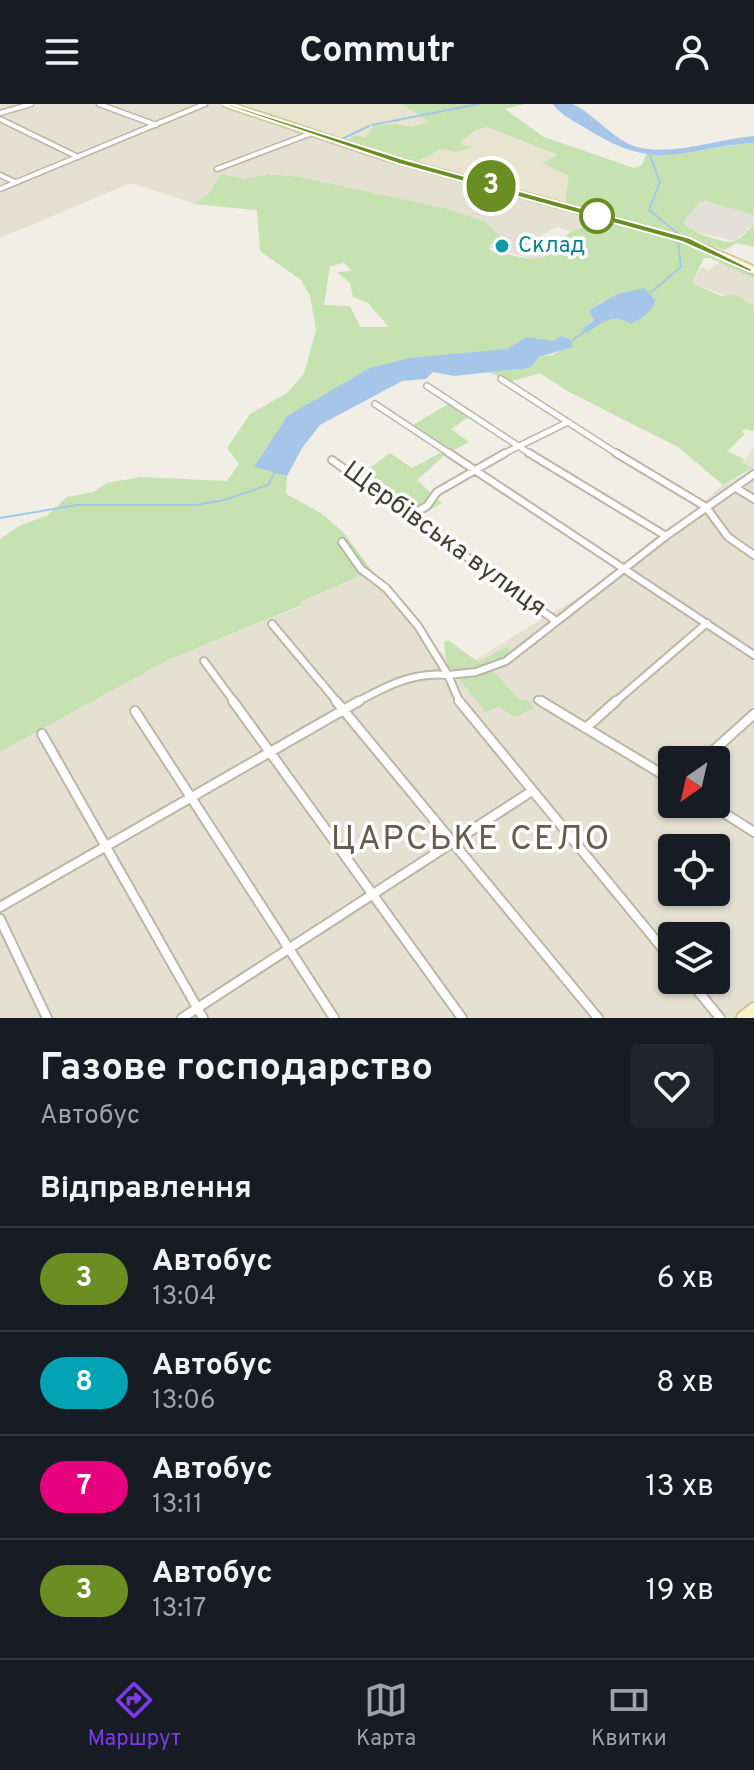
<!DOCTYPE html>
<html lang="uk">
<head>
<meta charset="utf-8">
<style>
  :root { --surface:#171b24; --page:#20242c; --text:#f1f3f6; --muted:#9ea1a6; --line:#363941; --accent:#7c3aed }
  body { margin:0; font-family:Overpass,sans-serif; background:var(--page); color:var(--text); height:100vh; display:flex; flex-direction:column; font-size:30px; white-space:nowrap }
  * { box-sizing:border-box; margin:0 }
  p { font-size:26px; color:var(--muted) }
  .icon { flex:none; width:44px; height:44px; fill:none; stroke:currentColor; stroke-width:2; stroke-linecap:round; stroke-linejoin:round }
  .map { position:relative; height:914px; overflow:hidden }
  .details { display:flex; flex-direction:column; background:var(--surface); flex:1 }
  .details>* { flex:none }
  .badge { padding:0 16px; border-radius:26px; font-size:28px; line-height:52px }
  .needle { width:52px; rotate:214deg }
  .buttons { position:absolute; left:658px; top:642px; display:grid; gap:16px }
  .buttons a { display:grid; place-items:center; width:72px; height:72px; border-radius:8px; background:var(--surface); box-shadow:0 2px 6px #0004; font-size:40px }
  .map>.badge { position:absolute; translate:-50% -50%; box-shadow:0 0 0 4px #fff }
  h2 { padding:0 40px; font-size:30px; line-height:72px }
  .round { display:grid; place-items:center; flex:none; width:84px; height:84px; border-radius:8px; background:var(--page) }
  .overview { display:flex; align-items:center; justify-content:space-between; height:136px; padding:0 40px }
  h1 { font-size:38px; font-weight:700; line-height:60px }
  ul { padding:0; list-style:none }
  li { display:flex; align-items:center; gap:24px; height:104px; padding:0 40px; border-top:2px solid var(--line) }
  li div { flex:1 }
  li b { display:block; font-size:30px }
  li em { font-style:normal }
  li .badge { min-width:88px; font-weight:700; text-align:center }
  header { display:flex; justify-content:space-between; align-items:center; height:104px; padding:0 40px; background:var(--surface); font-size:36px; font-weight:700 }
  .dock { display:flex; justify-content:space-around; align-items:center; height:112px; border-top:2px solid var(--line); background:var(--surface); font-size:22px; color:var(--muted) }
  .dock a { display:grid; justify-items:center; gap:4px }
  .dock .on { color:var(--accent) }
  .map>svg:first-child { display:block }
  .residential { fill:#e4e1d3; fill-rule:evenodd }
  .industrial { fill:#e3e0da }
  .education { fill:#e9e4d0 }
  .green { fill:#c6e2b1; fill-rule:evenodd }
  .water { fill:#a6c6e9 }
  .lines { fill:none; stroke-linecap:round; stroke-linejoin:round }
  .stream { stroke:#a6c6e9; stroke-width:2 }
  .street-far3-casing { stroke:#bbb7a8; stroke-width:7 }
  .street-far2-casing { stroke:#bbb7a8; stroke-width:8 }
  .street-far1-casing { stroke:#bbb7a8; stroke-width:10 }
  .street-casing { stroke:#bbb7a8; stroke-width:12 }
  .secondary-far2-casing { stroke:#ccc498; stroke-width:9 }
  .secondary-far1-casing { stroke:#ccc498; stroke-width:10 }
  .secondary-casing { stroke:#ccc498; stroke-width:16 }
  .street-far3 { stroke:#fff; stroke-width:4 }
  .street-far2 { stroke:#fff; stroke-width:5 }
  .street-far1 { stroke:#fff; stroke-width:6 }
  .street { stroke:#fff; stroke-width:8 }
  .secondary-far2 { stroke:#f9f2c6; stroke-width:6 }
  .secondary-far1 { stroke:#f9f2c6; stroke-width:7 }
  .secondary { stroke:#f9f2c6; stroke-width:12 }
  .line { fill:#6b8e23; stroke:#fff; stroke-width:2 }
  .stop-dot { fill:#fff; stroke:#6b8e23; stroke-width:4 }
  .culture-dot { fill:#0f9aa8; stroke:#fff; stroke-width:3 }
  .labels { text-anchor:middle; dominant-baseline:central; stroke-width:7; stroke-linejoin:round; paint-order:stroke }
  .far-culture-label { font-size:22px; fill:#0d838f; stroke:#fff; text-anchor:start }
  .street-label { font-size:26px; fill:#423f35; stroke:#fff }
  .near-neighbourhood-label { font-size:34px; letter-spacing:2px; fill:#645d4d; stroke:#fff }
</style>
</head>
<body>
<header><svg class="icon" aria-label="menu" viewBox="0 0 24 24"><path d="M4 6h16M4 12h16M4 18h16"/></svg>Commutr<svg class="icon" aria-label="person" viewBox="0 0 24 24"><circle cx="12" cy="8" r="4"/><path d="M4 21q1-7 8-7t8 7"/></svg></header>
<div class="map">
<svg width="754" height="914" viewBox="0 0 754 914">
  <rect width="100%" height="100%" fill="#f1eee5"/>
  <path class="residential" d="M 0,0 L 240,0 L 308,25 L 455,70 L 616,114 L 569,127 L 557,123 L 541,131 L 521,129 L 500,132 L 484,117 L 444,104 L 300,73 L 268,70 L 245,75 L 221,70 L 209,89 L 195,100 L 131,79 L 0,134 Z
    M 720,158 L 754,175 L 754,202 L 692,179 L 702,163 L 708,167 Z
    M 754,344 L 754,903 L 739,914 L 0,914 L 0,648 L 168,556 L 302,502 L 300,498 L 373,467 L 432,540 L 460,565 L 628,463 L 706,403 L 703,398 L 723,381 L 749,368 L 742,359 ZM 672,656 L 716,656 L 716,700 L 672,700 ZM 672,744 L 716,744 L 716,788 L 672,788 ZM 672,832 L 716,832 L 716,876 L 672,876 Z"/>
  <path class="industrial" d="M 705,97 L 754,111 L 754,119 L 735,137 L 689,126 L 683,118 L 700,98 Z
    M 521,129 L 545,132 L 565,137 L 554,150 L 537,156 L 488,143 L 500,132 Z"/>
  <path class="education" d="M 240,0 L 402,0 L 431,18 L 474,27 L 486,23 L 559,52 L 543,59 L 569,72 L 565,99 L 378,48 Z"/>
  <path class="green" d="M 402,0 L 525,0 L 505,5 L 544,33 L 634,64 L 642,61 L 646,50 C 684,52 717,42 754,39 L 754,111 L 705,97 L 700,98 L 683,118 C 688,127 725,141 735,137 C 742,134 749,125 754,120 L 754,143 L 737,139 L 725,146 L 565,99 L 569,72 L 542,59 L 558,51 L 487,23 L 474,27 L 459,39 L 473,44 L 455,48 L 441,45 L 414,59 L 344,38 L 355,32 L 366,33 L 374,22 L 395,20 L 410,23 L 430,18 Z
    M 221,70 L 245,75 L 268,70 L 300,73 L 444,104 L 484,117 L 500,132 L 489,142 L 491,146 C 519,152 545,165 564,138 L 560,136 L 573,126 L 607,117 L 696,142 L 754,171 L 754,175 L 710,154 L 704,154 L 692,179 L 721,192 L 735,190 L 754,202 L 754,327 L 745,325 L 742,328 L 745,330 L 727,347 L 744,355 L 742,359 L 752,364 L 723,381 L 678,343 L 569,288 L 540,269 L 509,278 L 489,268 L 530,264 L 539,253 L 553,251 L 572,236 L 561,232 L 555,238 L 527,233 L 507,245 L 486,249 L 307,302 L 287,312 L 255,363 L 287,372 L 286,390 L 321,409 L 344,429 L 372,467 L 300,498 L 302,501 L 168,556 L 0,648 L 0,435 L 19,422 L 48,411 L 67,393 L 93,388 L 107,379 L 141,373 L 227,377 L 239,360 L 227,344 L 250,310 L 287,289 L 304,270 L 316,226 L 310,192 L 301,176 L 260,147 L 257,106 L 195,100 L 209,89 ZM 344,159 L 352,167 L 337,168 L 350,179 L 353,193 L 368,199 L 389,223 L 360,223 L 350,202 L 324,201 L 330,162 ZM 603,197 L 653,203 L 642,214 L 631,219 C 616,210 599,218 583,225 L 594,215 L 592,204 Z
    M 448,300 L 468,314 L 451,325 L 469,338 L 446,350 L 417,376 L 442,399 L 419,412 L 372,380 L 362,370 L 390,349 L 412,364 L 448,345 L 413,321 Z
    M 448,536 L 478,558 L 507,543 L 510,549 L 488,561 L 519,595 L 528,596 L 534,604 L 515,613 L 498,603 L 486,608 L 447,561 L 444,538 Z"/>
  <path class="water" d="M 553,0 C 558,0 568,0 572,0 C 593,8 615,39 641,44 C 677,51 718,35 754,32 L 754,39 C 681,44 658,70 587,25 C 576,18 560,11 553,0 Z
    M 644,184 L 655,196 C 653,208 642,214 631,220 C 614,209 601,218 587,229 L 582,225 L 594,216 L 589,208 L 592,204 L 618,190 Z
    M 561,232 L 572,236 L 572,243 L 539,253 L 530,264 L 454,272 L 433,268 L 426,275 L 402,277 L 320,321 L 302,344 L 287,372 L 254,363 L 287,312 L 370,264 L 409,254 L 507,245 L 526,233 L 554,237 Z"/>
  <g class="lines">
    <path class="stream" d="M 372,21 L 479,0
      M 342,35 L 369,22
      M 649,49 L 660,78 L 649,106 L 680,131
      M 734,161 L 754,171
      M 648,191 L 681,163 L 678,138
      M 570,238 L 587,226
      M 0,414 L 77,401 L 196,401 L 224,396 L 268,381 L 275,368"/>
    <g class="street-far3-casing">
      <path id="street-far3" d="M 99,0 L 156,21
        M 0,9 L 31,0
        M 0,15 L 78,53
        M 217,65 L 312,29
        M 0,71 L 15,78
        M 0,85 L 205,0"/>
    </g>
    <g class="street-far2-casing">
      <path id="street-far2" d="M 501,275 L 619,351
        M 427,282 L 532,351
        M 375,300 L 452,351
        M 501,351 L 566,319"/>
    </g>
    <g class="street-far1-casing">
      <path id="street-far1" d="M 449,349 L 754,551
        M 529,349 L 666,432
        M 616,349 L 706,403 L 728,433 L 754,451
        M 332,356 L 556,517
        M 736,384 L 754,395
        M 404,407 L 416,408 L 427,402 L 437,388 L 505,349
        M 342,438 L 361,465 L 386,484 L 418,522 L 448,571 L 476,568 L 506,557 L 666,432 L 754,370
        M 272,520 L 338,599
        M 204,557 L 235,599
        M 538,596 L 544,599
        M 355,599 C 385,583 413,567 448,571 L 460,599
        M 614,599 L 707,519"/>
    </g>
    <g class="street-casing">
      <path id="street" d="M 233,597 L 462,914
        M 336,597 L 598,914
        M 459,597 L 672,856
        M 541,597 L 672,676
        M 135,607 L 334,914
        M 587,623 L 616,597
        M 42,630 L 203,914
        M 703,656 L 754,610
        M 710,700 L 754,728
        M 0,803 L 359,597
        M 0,815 L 47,914
        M 689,876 L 720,914
        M 182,914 L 532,687"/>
    </g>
    <g class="secondary-far2-casing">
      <path id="secondary-far2" d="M 226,0 L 385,53 L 686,136 L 730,155"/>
    </g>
    <g class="secondary-far1-casing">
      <path id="secondary-far1" d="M 725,153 L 754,166"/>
    </g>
    <g class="secondary-casing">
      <path id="secondary" d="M 743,914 L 754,905"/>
    </g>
    <use href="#street-far3" class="street-far3"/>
    <use href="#street-far2" class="street-far2"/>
    <use href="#street-far1" class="street-far1"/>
    <use href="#street" class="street"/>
    <use href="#secondary-far2" class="secondary-far2"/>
    <use href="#secondary-far1" class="secondary-far1"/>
    <use href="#secondary" class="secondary"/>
  </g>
  <path class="line" d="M 222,0 L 229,0 L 406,56 L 690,134 L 754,166 L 750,168 L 682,138 L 399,60 Z"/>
  <circle class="stop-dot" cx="597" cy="112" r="16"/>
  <circle class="culture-dot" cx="502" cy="142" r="8"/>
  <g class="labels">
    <g class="far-culture-label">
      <text x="518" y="142">Склад</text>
    </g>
    <g class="street-label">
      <text transform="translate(444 436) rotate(36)">Щербівська вулиця</text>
    </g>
    <g class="near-neighbourhood-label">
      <text x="471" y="736">ЦАРСЬКЕ СЕЛО</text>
    </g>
  </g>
</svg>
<div class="buttons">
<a><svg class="needle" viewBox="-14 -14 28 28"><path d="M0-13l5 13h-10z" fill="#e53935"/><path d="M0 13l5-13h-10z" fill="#9ea1a6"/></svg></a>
<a><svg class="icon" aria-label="locate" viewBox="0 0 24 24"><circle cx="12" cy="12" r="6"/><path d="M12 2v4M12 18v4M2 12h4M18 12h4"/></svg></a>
<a><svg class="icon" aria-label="layers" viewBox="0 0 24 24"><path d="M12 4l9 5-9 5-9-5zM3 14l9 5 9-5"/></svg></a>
</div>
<b class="badge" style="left:491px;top:82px;background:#6b8e23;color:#fff">3</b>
</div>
<section class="details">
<div class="overview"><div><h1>Газове господарство</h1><p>Автобус</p></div><a class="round"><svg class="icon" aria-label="heart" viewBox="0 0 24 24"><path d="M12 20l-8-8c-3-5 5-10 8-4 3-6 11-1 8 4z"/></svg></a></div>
<h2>Відправлення</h2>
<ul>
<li><span class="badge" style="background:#6b8e23;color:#fff">3</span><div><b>Автобус</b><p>13:04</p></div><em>6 хв</em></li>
<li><span class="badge" style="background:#00a3b4;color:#fff">8</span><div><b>Автобус</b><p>13:06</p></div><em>8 хв</em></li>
<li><span class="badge" style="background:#e6007e;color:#fff">7</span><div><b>Автобус</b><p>13:11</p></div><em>13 хв</em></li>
<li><span class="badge" style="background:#6b8e23;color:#fff">3</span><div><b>Автобус</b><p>13:17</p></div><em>19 хв</em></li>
</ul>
</section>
<nav class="dock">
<a class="on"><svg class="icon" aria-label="directions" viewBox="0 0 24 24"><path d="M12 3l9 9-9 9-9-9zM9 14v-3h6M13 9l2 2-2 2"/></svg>Маршрут</a>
<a><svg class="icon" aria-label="map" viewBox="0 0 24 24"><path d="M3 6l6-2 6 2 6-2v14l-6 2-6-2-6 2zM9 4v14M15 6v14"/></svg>Карта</a>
<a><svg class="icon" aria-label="tickets" viewBox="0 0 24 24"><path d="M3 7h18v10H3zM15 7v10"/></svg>Квитки</a>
</nav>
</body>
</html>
